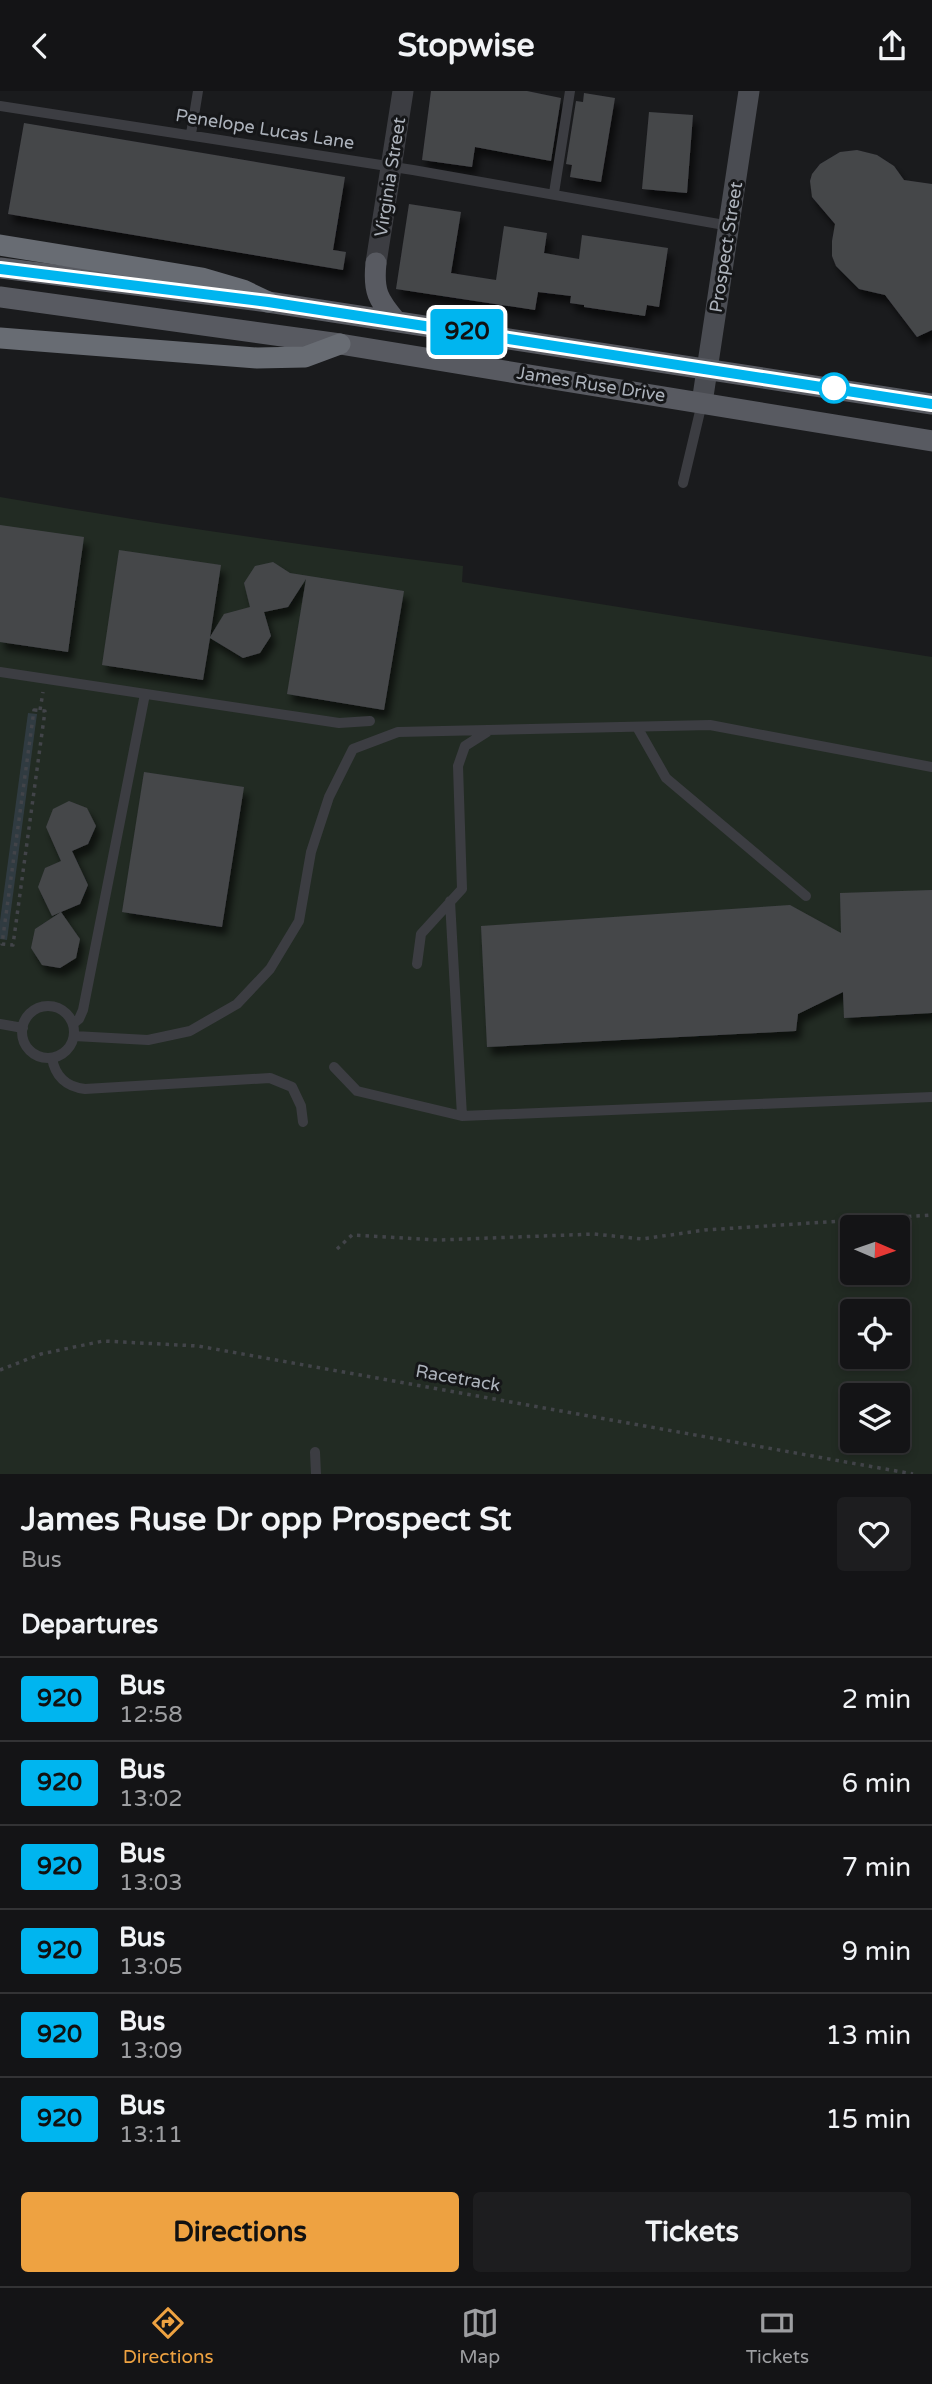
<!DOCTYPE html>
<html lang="en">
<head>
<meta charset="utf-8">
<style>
  :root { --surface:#141416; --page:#1d1d1f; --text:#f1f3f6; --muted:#9d9ea1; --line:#333335; --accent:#eea241 }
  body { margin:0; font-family:"Varela Round",sans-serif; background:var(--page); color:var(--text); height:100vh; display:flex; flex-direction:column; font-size:26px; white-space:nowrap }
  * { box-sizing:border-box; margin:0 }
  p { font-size:23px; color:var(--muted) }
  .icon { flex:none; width:38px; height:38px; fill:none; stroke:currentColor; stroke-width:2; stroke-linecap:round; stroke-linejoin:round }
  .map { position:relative; height:1383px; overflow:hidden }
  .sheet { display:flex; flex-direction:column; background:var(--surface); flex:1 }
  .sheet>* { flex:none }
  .badge { padding:0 14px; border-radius:5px; font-size:24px; line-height:46px }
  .needle { width:46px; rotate:92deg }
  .fabs { position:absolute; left:840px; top:1124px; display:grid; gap:14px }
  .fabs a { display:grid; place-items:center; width:70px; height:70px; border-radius:7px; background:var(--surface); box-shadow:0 4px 10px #0003,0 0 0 2px var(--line); font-size:35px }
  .map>.badge { position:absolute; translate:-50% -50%; box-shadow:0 0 0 4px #fff }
  h2 { padding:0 21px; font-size:26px; line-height:63px }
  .round { display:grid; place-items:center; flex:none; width:74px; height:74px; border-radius:7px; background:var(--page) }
  .overview { display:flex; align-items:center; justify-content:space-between; height:119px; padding:0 21px }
  h1 { font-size:33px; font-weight:700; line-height:52px }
  .primary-button { display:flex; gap:14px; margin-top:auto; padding:14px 21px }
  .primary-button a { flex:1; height:80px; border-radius:7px; background:var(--accent); color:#111; font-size:28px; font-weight:700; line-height:80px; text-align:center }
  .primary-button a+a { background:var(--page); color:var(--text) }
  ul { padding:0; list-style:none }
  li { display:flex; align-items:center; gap:21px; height:84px; padding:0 21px; border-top:2px solid var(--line) }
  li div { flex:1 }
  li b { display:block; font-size:26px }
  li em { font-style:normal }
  li .badge { min-width:77px; font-weight:700; text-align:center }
  header { display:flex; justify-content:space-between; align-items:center; height:91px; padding:0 21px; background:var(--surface); font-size:32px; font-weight:700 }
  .menu { display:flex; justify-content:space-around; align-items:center; height:98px; border-top:2px solid var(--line); background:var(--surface); font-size:19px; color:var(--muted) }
  .menu a { display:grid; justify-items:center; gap:4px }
  .menu .on { color:var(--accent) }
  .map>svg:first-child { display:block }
  .green { fill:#222b23; fill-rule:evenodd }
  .water { fill:#303b41 }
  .building { fill:#45464a; filter:url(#shadow) }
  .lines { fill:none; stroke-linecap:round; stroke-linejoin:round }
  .path { stroke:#424449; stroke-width:3.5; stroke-dasharray:3.5 5; stroke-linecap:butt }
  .lane { stroke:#3c3d42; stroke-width:10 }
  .street { stroke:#3c3d42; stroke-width:21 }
  .secondary { stroke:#4a4c52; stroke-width:21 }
  .primary { stroke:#585a61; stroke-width:21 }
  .highway { stroke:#686c73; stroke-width:21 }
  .line-casing { stroke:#fff; stroke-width:16 }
  .line { stroke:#00b5ef; stroke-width:10 }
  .stop-dot { fill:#fff; stroke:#00b5ef; stroke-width:3.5 }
  .labels { text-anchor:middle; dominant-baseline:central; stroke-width:6; stroke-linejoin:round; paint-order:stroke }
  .street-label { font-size:18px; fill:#adb3bc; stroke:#151618 }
</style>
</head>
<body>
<header><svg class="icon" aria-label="back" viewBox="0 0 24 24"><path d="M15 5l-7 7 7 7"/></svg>Stopwise<svg class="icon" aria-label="share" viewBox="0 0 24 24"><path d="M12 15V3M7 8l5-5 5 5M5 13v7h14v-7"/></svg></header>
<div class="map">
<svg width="932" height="1383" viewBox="0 0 932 1383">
  <defs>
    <filter id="shadow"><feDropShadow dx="4.5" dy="8" stdDeviation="3.5" flood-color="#0009"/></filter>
  </defs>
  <rect width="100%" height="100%" fill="#1a1b1d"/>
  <path class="green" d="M 0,406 C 154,433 308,455 463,475 L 462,491 L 932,566 L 932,1383 L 0,1383 ZM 852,1136 L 898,1136 L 898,1181 L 852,1181 ZM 852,1220 L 898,1220 L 898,1265 L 852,1265 ZM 852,1304 L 898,1304 L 898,1349 L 852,1349 Z"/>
  <path class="water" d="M 28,622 L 37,623 L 7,849 L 0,848 L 0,830 Z"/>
  <path class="building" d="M 431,0 L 527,0 L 561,7 L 551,70 L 475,56 L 472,76 L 422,69 Z
    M 584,2 L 615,7 L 601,91 L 570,86 L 572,74 L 566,73 L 576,10 L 583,11 Z
    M 649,21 L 693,24 L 687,102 L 642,98 Z
    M 24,32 L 345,86 L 333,159 L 346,161 L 343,179 L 8,123 Z
    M 857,59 L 877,64 L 894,75 L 904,89 L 932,93 L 932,239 L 917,246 L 885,204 L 859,198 L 836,175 L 832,165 L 832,150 L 835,133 L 812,106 L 810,90 L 812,83 L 820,73 L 840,61 Z
    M 409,113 L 461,121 L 451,182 L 496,189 L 504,135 L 547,142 L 544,162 L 579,168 L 582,144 L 668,157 L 659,216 L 647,214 L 645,225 L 584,216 L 584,214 L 570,212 L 571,205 L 538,201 L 535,219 L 396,198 Z
    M 0,434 L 84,446 L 68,561 L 0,551 Z
    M 119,459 L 221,474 L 210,546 L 224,523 L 250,516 L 244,492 L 255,475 L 273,471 L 290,482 L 404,500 L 384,619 L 287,603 L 306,488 L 288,516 L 264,521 L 271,545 L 260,562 L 243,567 L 210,547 L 203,589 L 102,574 Z
    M 144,681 L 244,696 L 222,836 L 122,821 Z
    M 69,710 L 87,717 L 96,735 L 88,753 L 72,760 L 88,794 L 80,813 L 61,821 L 80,848 L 76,867 L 60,877 L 42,874 L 31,857 L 35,838 L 61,821 L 52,825 L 38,796 L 45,777 L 61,770 L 46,736 L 53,718 Z
    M 932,799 L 932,922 L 844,927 L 843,901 L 798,923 L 796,940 L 487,956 L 481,835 L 790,814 L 841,842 L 840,802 Z"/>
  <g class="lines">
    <path class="path" d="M 34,619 L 45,620 L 13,854 L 2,853 Z
      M 40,619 L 43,601
      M 337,1158 L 352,1144 L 439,1149 L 594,1143 L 642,1148 L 705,1139 L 932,1124
      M 0,1279 L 41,1263 L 103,1250 L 198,1255 L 913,1383"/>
    <path class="lane" d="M 0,15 L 413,79 L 730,135
      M 191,43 L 198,0
      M 554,102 L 570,0
      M 683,392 L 702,312
      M 0,581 L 339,632 L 370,630
      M 637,636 L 666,687 L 806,805
      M 450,810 L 462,1025 L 932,1006
      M 417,873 L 421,843 L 462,798 L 458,675 L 465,655 L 487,641
      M22 941a26 26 0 1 1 52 0a26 26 0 1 1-52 0Z
      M 0,933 L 23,937
      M 73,933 L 79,928 L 83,919 L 145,603
      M 74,945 L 148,949 L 190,940 L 237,913 L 270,878 L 299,830 L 311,761 L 329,706 L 353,658 L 398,641 L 710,634 L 932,676
      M 52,967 C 55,985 66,996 85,998 L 270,987 L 292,996 L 301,1015 L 303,1031
      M 334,976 L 357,1000 L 462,1025
      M 315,1361 L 316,1383"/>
    <path class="street" d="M 376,172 L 403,0"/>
    <path class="secondary" d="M 702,312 L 749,0"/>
    <path class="primary" d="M 376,172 C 373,200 378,209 396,230
      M 0,177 L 268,211 L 932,313
      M 0,206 L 340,253 L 932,350"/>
    <path class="highway" d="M 0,154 L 202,187 L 243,199 L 268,211
      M 0,247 L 257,267 L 305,266 L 340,253"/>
  </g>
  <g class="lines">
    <g class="line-casing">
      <path id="line" d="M 0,178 L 268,211 L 932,313"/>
    </g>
    <use href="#line" class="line"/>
  </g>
  <circle class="stop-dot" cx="834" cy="297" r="14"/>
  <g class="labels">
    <g class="street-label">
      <text transform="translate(265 38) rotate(9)">Penelope Lucas Lane</text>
      <text transform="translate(390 86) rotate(-81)">Virginia Street</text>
      <text transform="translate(726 156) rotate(-81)">Prospect Street</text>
      <text transform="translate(591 293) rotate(9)">James Ruse Drive</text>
      <text transform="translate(458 1287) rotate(10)">Racetrack</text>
    </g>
  </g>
</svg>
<div class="fabs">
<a><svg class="needle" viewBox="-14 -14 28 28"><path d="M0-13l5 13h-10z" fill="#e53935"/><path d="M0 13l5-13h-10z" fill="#9d9ea1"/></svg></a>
<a><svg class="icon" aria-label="locate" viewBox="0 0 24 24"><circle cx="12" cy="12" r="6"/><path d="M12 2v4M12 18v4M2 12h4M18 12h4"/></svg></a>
<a><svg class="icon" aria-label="layers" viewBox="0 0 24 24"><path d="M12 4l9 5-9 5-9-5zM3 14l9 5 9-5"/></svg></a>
</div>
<b class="badge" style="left:467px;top:241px;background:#00b5ef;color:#111">920</b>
</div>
<section class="sheet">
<div class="overview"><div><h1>James Ruse Dr opp Prospect St</h1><p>Bus</p></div><a class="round"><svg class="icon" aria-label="heart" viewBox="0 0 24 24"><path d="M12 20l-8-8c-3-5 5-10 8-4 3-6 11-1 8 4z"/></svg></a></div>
<h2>Departures</h2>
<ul>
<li><span class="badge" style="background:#00b5ef;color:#111">920</span><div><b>Bus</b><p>12:58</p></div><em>2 min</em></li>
<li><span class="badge" style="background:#00b5ef;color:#111">920</span><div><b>Bus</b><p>13:02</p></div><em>6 min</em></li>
<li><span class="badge" style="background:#00b5ef;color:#111">920</span><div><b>Bus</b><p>13:03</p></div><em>7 min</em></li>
<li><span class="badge" style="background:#00b5ef;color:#111">920</span><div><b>Bus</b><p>13:05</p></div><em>9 min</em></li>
<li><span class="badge" style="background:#00b5ef;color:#111">920</span><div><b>Bus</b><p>13:09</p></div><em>13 min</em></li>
<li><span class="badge" style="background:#00b5ef;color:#111">920</span><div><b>Bus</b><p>13:11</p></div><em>15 min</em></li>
</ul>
<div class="primary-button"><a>Directions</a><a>Tickets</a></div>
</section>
<nav class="menu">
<a class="on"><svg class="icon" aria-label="directions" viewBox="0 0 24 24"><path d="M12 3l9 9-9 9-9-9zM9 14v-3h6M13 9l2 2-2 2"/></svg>Directions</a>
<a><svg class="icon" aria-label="map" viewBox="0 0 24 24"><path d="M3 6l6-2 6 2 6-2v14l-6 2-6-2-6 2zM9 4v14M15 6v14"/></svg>Map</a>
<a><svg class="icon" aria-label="tickets" viewBox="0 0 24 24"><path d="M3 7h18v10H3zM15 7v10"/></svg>Tickets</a>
</nav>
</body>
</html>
